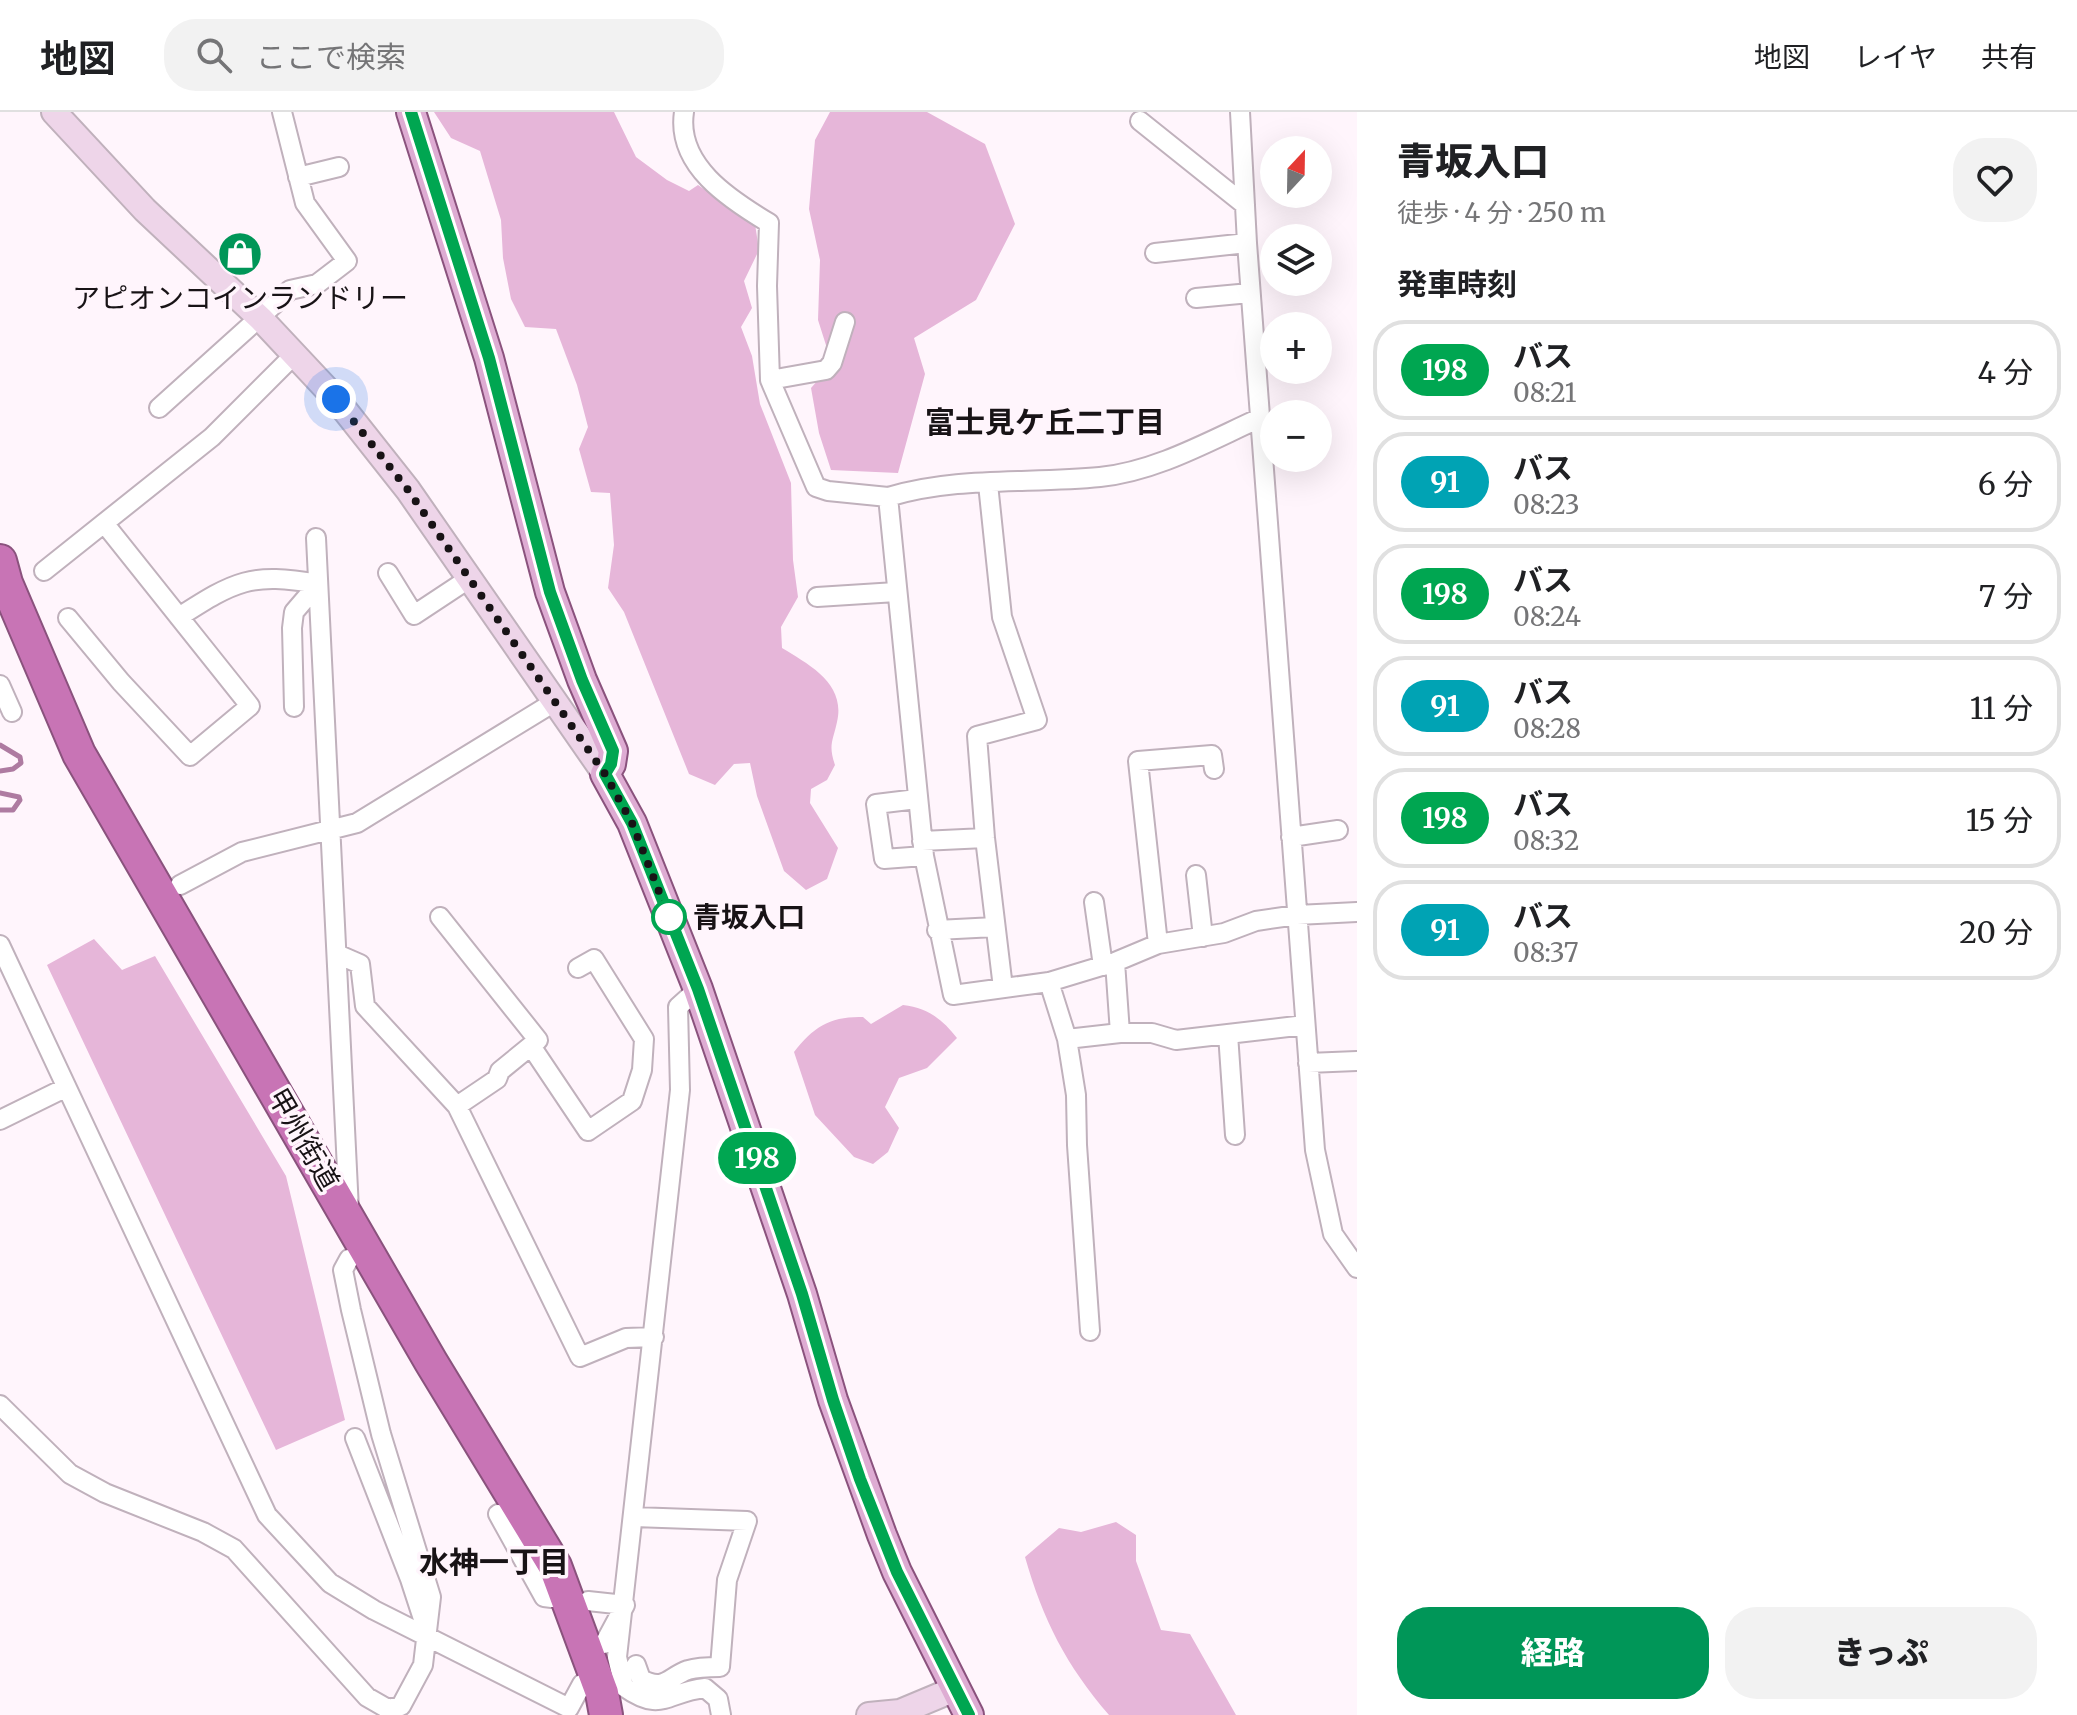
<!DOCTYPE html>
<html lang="ja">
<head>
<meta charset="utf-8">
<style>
  :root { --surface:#fff; --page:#f2f2f2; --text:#202124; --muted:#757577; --line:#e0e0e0; --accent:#009658 }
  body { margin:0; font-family:Merriweather,"Noto Sans JP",serif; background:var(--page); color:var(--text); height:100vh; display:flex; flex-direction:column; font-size:30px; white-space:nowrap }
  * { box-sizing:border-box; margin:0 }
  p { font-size:26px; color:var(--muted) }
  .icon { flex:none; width:44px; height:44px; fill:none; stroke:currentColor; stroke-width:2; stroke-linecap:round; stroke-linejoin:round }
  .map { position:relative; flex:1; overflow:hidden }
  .details { display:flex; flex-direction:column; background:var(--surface); width:720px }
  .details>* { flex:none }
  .badge { padding:0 16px; border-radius:26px; font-size:28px; line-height:52px }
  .needle { width:52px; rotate:22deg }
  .buttons { position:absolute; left:1260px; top:24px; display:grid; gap:16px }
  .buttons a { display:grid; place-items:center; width:72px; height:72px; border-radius:50%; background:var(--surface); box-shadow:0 8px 32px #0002; font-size:40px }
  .you { position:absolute; width:40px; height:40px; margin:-20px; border:6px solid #fff; border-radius:50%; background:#1a73e8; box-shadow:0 0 0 12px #1a73e833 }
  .map>.badge { position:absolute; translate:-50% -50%; box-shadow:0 0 0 4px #fff }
  h2 { padding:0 40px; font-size:30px; line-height:72px }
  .round { display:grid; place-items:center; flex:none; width:84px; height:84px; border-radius:32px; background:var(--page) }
  .overview { display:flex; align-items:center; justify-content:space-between; height:136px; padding:0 40px }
  h1 { font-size:38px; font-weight:800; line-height:60px }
  .cta { display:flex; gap:16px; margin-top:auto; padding:16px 40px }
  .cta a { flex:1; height:92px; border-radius:32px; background:var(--accent); color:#fff; font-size:32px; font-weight:800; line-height:92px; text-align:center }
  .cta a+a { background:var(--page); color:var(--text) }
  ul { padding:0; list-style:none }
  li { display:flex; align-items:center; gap:24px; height:100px; margin:0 16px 12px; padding:0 24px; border:4px solid var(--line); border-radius:32px }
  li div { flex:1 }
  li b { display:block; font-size:30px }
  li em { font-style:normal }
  li .badge { min-width:88px; font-weight:700; text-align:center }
  header { display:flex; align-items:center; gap:48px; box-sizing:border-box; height:112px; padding:0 40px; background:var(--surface); border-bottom:2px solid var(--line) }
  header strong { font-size:38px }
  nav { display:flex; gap:44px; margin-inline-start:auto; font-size:28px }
  .search { width:560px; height:72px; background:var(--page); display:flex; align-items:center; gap:20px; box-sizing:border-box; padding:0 28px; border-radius:32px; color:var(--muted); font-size:30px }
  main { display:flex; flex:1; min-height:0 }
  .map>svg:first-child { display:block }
  .green { fill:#e6b6d9 }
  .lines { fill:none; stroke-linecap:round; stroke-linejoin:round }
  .stream { stroke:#ae7ba1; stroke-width:5 }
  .street-casing { stroke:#c0b1bc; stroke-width:22 }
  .secondary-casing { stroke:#c0b1bc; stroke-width:28 }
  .primary-casing { stroke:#8a527d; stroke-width:32 }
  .highway-casing { stroke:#8a527d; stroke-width:36 }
  .street { stroke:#fff; stroke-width:18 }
  .secondary { stroke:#eed5e9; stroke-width:24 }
  .primary { stroke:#deacd3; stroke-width:28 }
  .highway { stroke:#c874b5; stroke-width:32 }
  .line-casing { stroke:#fff; stroke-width:18 }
  .line { stroke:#00a651; stroke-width:12 }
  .walk { stroke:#181316; stroke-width:8; stroke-dasharray:0 14.4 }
  .stop-dot { fill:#fff; stroke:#00a651; stroke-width:4 }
  .labels { text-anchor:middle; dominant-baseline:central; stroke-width:7; stroke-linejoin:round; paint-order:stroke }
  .poi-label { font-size:28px; fill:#181316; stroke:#fff5fc }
  .stop-label { font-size:28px; font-weight:bold; fill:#181316; stroke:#fff5fc; text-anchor:start }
  .street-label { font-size:28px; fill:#181316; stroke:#fff5fc }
  .neighbourhood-label { font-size:30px; font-weight:bold; fill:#181316; stroke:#fff5fc }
</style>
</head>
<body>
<header>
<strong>地図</strong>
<div class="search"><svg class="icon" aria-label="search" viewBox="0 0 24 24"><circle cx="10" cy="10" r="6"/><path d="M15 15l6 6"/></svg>ここで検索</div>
<nav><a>地図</a><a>レイヤ</a><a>共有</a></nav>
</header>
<main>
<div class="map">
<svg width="1357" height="1603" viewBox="0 0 1357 1603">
  <rect width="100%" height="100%" fill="#fff5fc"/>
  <path class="green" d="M 434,0 L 614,0 L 636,45 L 667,68 L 689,79 L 698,73 L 755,112 L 759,138 L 744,169 L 752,196 L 741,215 L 752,244 L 760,292 L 791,371 L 793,448 L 798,485 L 781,515 L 782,536 C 810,553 846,572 837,610 C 833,629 828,633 835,653 L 827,668 L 811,677 L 810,691 L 838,736 L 827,767 L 806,778 L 784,759 L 757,684 L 750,651 L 734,652 L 715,673 L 689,662 L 624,500 L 608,476 L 614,433 L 610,381 L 591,380 L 579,337 L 588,315 L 577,273 L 556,217 L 525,215 L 511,187 L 503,146 L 501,108 L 480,39 L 451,26 Z
    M 830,0 L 927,0 L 985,32 L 1015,112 L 976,188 L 914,226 L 925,262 L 898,361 L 831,358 L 819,321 L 811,276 L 832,252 L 818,208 L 820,148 L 809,97 L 815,28 Z
    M 94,827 L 122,858 L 155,844 L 286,1064 L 345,1308 L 276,1338 L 47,853 Z
    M 903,893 C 928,896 942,907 957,926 L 927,956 L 899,966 L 885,995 L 899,1016 L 888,1040 L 873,1052 L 854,1045 L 815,1003 L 794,940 C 813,915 831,904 863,905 L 871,912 Z
    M 1116,1410 L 1136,1423 L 1136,1449 L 1161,1518 L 1190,1522 L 1236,1603 L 1109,1603 C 1066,1553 1043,1508 1025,1445 L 1059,1416 L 1081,1420 Z"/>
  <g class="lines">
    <path class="stream" d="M 0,633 L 20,645 L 21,651 L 13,657 L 0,659
      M 0,681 L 19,685 L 20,688 L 13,698 L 0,698"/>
    <g class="street-casing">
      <path id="street" d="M 684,0 C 676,53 729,87 769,111 L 767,174 L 770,268 L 816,375 L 828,379 L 888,385
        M 1240,0 L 1247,131 L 1315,1038 L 1333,1122 L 1357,1156
        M 1140,9 L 1245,93
        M 298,65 L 339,55
        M 1155,141 L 1247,131
        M 1196,186 L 1250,181
        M 770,268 L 826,258 L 832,251 L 845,210
        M 159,296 L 290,178 L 317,172 L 347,149 L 305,91 L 282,0
        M 1260,306 C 1209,329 1157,359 1100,365 C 1030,372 956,364 888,385 L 924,744 L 953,883 L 1049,870 L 1115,850 L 1158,832 L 1224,821 L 1256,809 L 1297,803 L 1357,800
        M 988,372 L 1002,505 L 1037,608 L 977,624 L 985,726 L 1003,876
        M 316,426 L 349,1098
        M 44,459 L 212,325 L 295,242
        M 388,461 L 414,503 L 470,466
        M 817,485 L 896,480
        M 179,505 C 235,469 251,460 318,472
        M 68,506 L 121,570 L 190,644 L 250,594 L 104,411
        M 0,573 L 12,600
        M 294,595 L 292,516 L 294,500 L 318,472
        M 917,687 L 876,692 L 884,747 L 924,744
        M 1291,725 L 1338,718
        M 922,729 L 985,726
        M 1196,763 L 1203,825
        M 180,773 L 242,740 L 357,711 L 556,589
        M 1094,790 L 1103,854
        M 440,805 L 538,928 L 500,959 L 497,967 L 457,994
        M 937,818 L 995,815
        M 1158,832 L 1138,649 L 1212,643 L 1214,657
        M 0,833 L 267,1403 L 330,1471 L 374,1498 L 569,1596 L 582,1572
        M 337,842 L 360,852 L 365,894 L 457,994 L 580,1245 L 626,1226 L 654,1225
        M 1115,850 L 1120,921
        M 1049,870 L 1067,927 L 1076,983 L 1077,1033 L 1090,1219
        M 698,877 L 678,895 L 680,978 L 617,1545 L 624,1575 C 662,1602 666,1580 705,1576 L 718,1587 L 721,1603
        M 1228,922 L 1235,1023
        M 1067,927 L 1120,921 L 1152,921 L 1176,928 L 1305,913
        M 531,934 L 588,1019 L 632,989 L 642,958 L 644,927 L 594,847 L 578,856
        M 1308,951 L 1357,949
        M 0,1008 L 65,976
        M 0,1293 L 70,1362 L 105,1381 L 203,1420 L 234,1437 L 367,1585 L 388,1597 L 401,1594 L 423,1553 L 431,1485 L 381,1322 L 351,1198 L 343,1158 L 349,1147
        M 355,1326 L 410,1467 L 425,1513
        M 498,1402 L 544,1485 L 552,1486
        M 634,1405 L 747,1409 L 727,1468 L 720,1555 C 710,1555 698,1555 688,1558 C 668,1565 665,1580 641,1567 L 636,1553
        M 588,1489 L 625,1493 L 604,1532"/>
    </g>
    <g class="secondary-casing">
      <path id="secondary" d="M 54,0 L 145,98 L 261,207 L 336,287 L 408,378 L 605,662
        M 869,1603 L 900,1600 L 955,1577"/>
    </g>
    <g class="primary-casing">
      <path id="primary" d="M 411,0 L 489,246 L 550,480 L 582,568 L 613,639 L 611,652 L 605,662 L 632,711 L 698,877 L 802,1182 L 833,1288 L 882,1423 L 897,1460 L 969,1603"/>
    </g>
    <g class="highway-casing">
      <path id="highway" d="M 0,449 L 6,471 L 79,642 L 431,1250 L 555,1454 L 602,1581 L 606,1603"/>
    </g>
    <use href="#street" class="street"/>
    <use href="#secondary" class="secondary"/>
    <use href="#primary" class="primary"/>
    <use href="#highway" class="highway"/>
  </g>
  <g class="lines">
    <g class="line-casing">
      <path id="line" d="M 411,0 L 489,246 L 550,480 L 582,568 L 613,639 L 611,652 L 605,662 L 632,711 L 698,877 L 802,1182 L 833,1288 L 860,1367 L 897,1460 L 969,1603"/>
    </g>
    <use href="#line" class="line"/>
    <path class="walk" d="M 336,287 L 408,378 L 605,662 L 632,711 L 669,805"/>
  </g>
  <defs>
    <g id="shop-disc" transform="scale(2.3)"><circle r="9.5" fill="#009658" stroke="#fff5fc"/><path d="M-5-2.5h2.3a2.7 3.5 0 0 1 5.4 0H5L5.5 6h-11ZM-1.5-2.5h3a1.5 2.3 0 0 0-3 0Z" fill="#fff"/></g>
  </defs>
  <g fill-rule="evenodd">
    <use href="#shop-disc" x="240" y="142"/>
  </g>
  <circle class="stop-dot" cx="669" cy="805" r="16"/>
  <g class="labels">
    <g class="poi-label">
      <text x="240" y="186">アピオンコインランドリー</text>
    </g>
    <g class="stop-label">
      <text x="693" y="805">青坂入口</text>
    </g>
    <g class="street-label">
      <text transform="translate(304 1027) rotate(60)">甲州街道</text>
    </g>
    <g class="neighbourhood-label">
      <text x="1045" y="310">富士見ケ丘二丁目</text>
      <text x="494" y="1450">水神一丁目</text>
    </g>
  </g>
</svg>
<div class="buttons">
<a><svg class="needle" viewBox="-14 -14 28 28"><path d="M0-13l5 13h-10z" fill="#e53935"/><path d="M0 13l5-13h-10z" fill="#757577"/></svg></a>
<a><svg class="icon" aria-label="layers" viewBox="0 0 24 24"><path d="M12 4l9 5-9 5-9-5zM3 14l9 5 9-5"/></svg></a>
<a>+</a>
<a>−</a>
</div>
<div class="you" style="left:336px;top:287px"></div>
<b class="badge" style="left:757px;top:1046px;background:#00a651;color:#fff">198</b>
</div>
<section class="details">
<div class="overview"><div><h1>青坂入口</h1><p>徒歩 · 4 分 · 250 m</p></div><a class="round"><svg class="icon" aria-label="heart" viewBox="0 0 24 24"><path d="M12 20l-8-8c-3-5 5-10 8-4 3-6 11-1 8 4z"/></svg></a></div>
<h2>発車時刻</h2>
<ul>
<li><span class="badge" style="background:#00a651;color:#fff">198</span><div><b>バス</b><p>08:21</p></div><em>4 分</em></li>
<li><span class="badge" style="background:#00a3b4;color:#fff">91</span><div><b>バス</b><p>08:23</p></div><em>6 分</em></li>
<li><span class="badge" style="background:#00a651;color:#fff">198</span><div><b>バス</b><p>08:24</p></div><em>7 分</em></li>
<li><span class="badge" style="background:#00a3b4;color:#fff">91</span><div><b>バス</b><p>08:28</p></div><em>11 分</em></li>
<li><span class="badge" style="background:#00a651;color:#fff">198</span><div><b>バス</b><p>08:32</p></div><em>15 分</em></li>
<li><span class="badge" style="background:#00a3b4;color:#fff">91</span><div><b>バス</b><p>08:37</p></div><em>20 分</em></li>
</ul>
<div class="cta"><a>経路</a><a>きっぷ</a></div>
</section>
</main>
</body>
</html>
